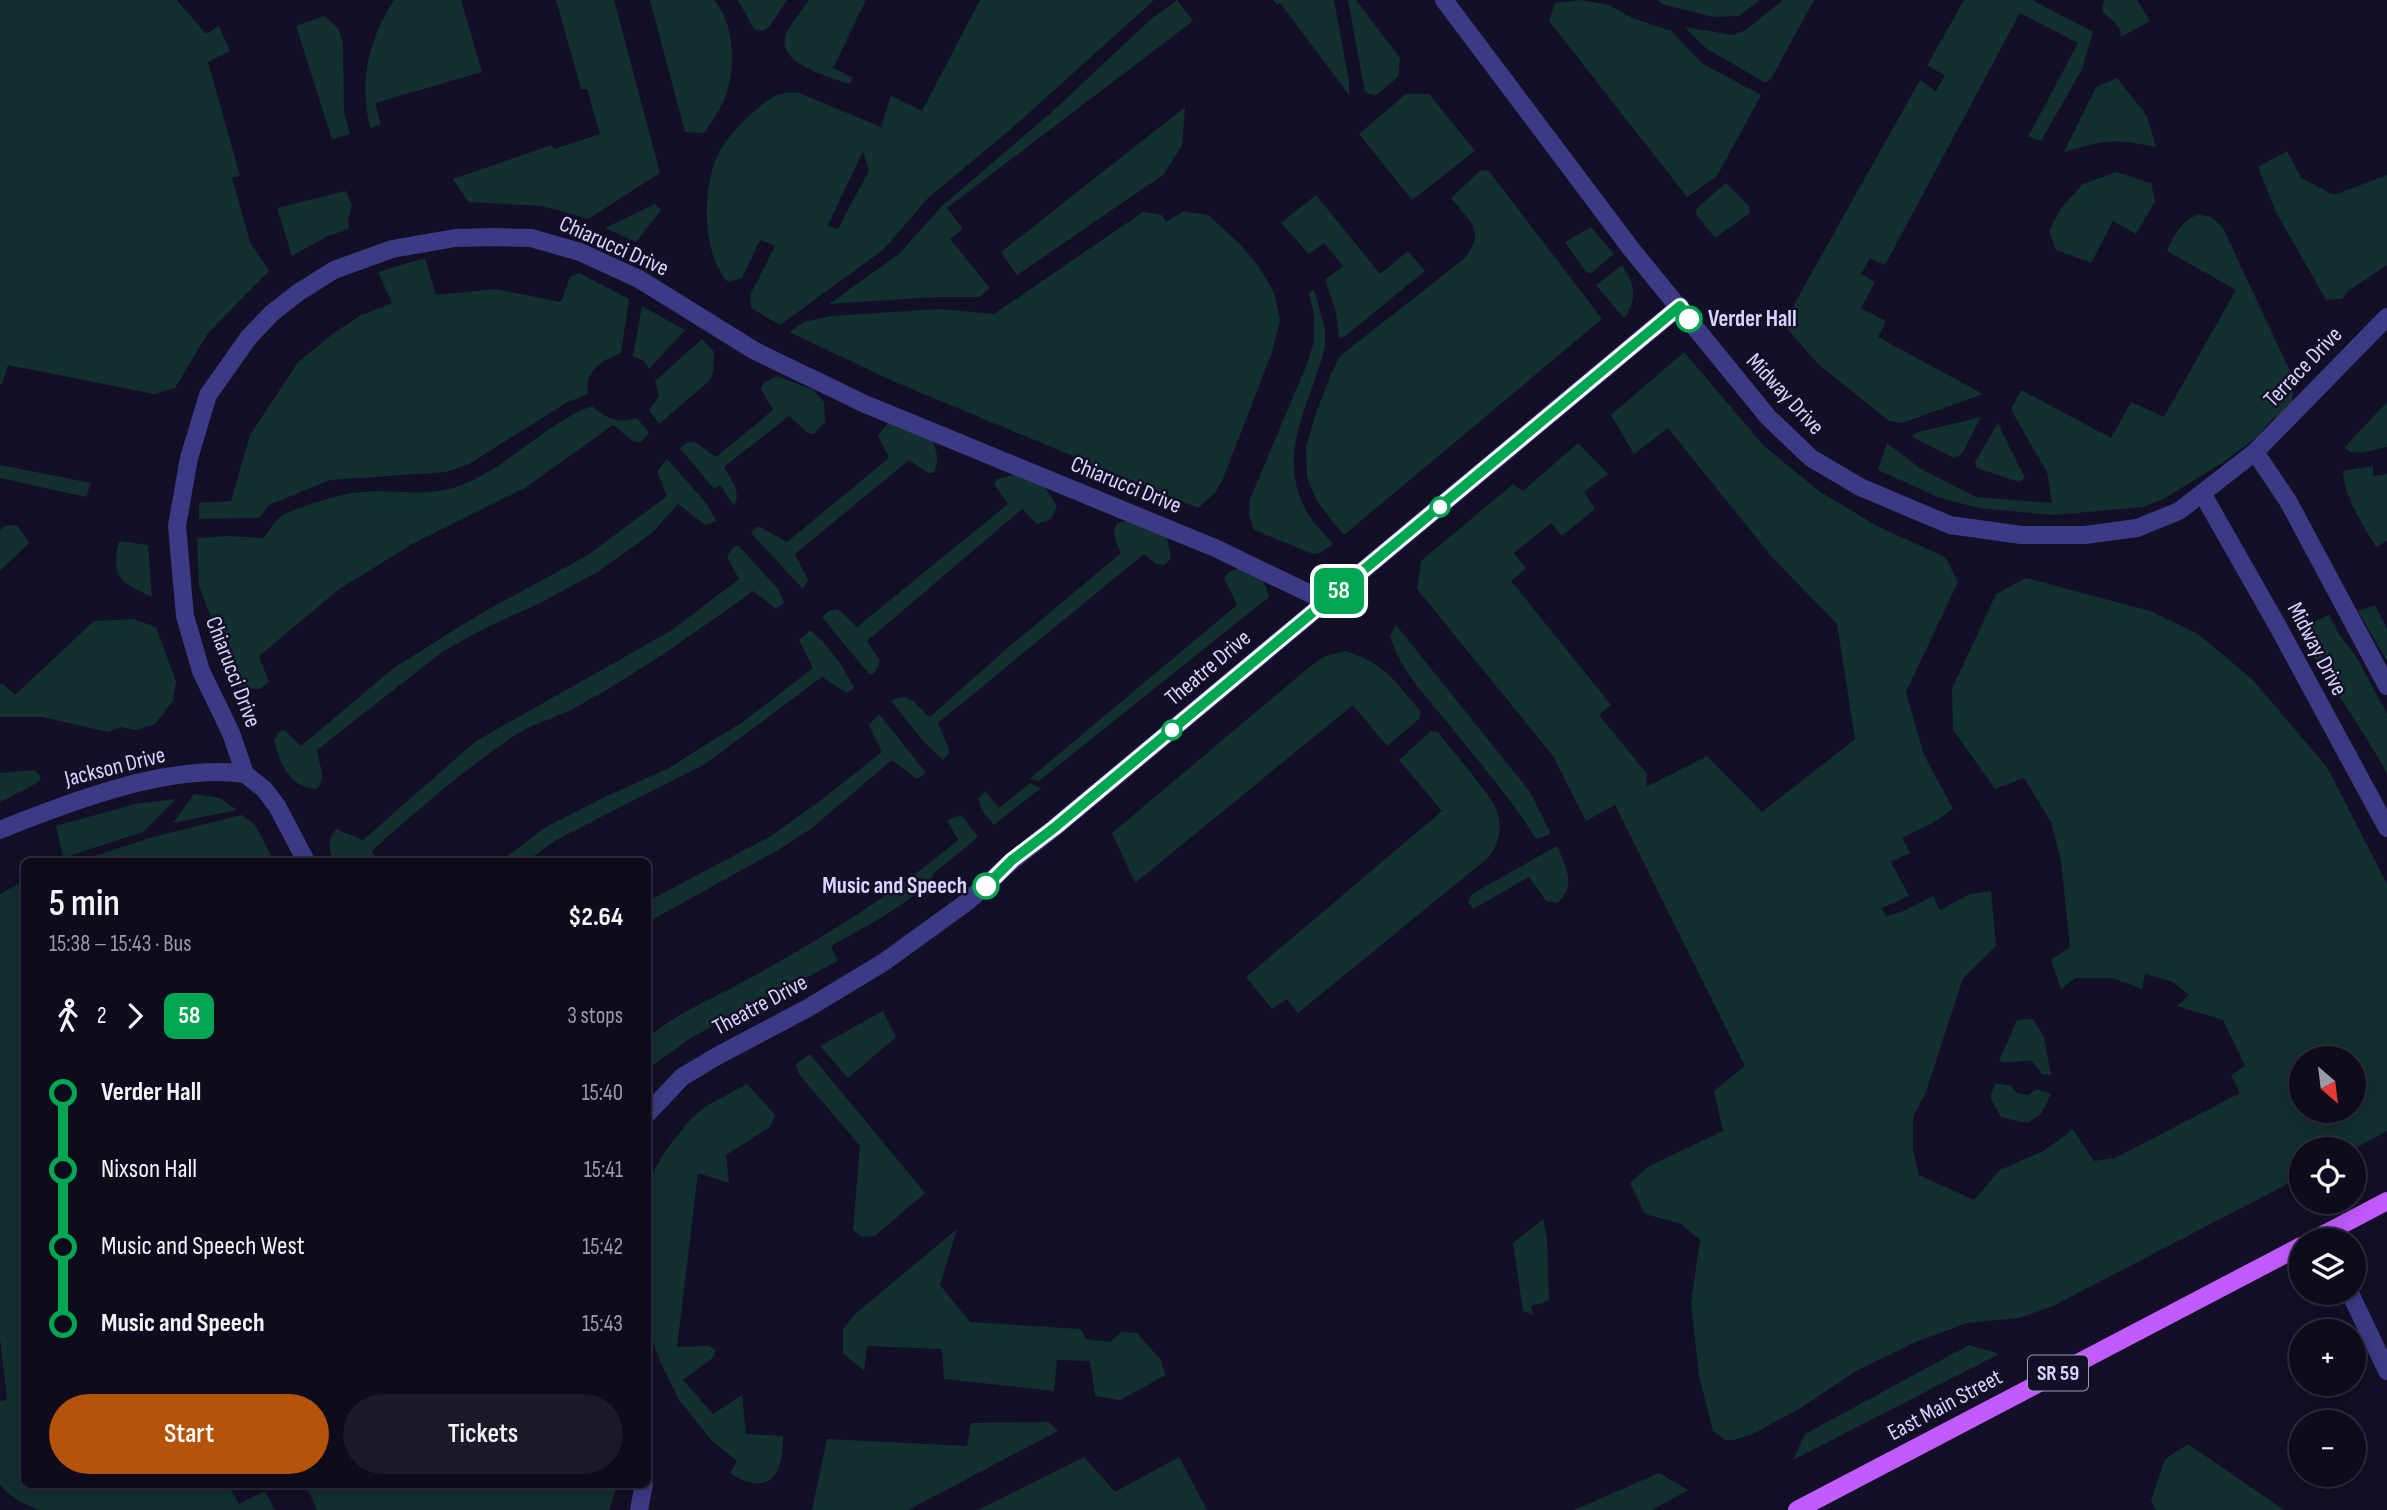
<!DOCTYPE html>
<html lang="en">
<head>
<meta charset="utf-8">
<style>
  :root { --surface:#0e0b1c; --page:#1c1929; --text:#f1f3f6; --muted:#9b9ba3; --line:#2e2b3b; --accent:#b45309 }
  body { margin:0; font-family:"Sofia Sans Condensed",sans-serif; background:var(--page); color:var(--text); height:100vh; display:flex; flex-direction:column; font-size:26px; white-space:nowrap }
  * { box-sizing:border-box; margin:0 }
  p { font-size:23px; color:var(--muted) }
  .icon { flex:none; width:38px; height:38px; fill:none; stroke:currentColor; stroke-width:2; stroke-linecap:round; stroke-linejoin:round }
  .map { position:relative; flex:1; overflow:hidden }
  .details { position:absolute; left:21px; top:858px; width:630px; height:630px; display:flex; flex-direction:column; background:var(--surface); border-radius:10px; box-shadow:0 4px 18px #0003,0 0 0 2px var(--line) }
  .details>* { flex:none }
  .badge { padding:0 14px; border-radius:10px; font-size:24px; line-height:46px }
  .needle { width:46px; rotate:152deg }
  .fabs { position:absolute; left:2289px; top:1046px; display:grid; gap:14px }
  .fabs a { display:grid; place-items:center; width:77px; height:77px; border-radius:50%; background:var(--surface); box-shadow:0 4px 18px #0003,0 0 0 2px var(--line); font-size:35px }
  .map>.badge { position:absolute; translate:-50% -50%; box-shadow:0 0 0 4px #fff }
  .legs { display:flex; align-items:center; gap:10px; height:77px; padding:0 28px; font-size:23px }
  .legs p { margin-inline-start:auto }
  .summary { display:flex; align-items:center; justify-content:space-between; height:119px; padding:0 28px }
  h1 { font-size:38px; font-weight:600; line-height:52px }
  .action { display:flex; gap:14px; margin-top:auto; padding:14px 28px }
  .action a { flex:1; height:80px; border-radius:42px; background:var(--accent); color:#fff; font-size:28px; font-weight:600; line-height:80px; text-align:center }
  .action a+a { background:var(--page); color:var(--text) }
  ul { padding:0 28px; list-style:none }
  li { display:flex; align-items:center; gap:24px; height:77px; font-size:26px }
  li i { display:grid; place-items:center; width:10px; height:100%; margin:0 9px; background:currentColor }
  li i::after { content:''; width:18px; height:18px; margin:-9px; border:5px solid; border-radius:50%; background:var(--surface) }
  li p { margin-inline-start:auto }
  li:first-child i { background:linear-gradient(#0000 50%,currentColor 0) }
  li:last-child i { background:linear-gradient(currentColor 50%,#0000 0) }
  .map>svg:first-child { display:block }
  .green { fill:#12302f; fill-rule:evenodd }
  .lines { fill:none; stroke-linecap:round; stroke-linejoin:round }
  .minor { stroke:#3d3a85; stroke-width:18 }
  .primary { stroke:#c25bff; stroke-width:18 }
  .line-1-casing { stroke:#fff; stroke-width:16 }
  .line-1 { stroke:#00a651; stroke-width:10 }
  .stop-1-dot { fill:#fff; stroke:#00a651; stroke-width:3.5 }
  .labels { text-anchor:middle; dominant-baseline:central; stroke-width:5; stroke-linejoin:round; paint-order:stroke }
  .shield { fill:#130f26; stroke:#9e99be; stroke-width:2 }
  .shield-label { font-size:21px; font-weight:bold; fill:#d9d4ff }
  .street-label { font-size:23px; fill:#d9d4ff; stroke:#130f26 }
  .stop-label { font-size:23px; font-weight:bold; fill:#d9d4ff; stroke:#130f26; text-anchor:start }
</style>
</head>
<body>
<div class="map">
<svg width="2387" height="1510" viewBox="0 0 2387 1510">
  <rect width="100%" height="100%" fill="#130f26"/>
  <path class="green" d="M 0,0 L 177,0 L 206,34 L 219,26 L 230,51 L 208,62 L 240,176 L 232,178 L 250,242 L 269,271 L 208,333 L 175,388 L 154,394 L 8,365 L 2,384 L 0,384 Z
    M 394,0 L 461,0 L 482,72 L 375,103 L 381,125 L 370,128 C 359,81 368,41 394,0 Z
    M 556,0 L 614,0 L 660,173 L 588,219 L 543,206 L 468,202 L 453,179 L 552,145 L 554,149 L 600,134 L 587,89 L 581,89 Z
    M 650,0 L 714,0 C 735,25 736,65 726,95 C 721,109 712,121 704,133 L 685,132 Z
    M 738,0 L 787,0 L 769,27 L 763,31 L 754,29 Z
    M 809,0 L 866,0 L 833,68 L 853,78 L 849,84 C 831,77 778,64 785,38 C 787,28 803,9 809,0 Z
    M 980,0 L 1154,0 L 1011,129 L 928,198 L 883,250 L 780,325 L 751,308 L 750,295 L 775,246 L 760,240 L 742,278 L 728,282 C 701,253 701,183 721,149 C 730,134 743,121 757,109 C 770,98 782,90 799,93 L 881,127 L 891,96 L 922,111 ZM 863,151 L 869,170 L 838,229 L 828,225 Z
    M 1177,0 L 1193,21 L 947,208 L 963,229 L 950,239 L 990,288 L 979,297 L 936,297 L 829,304 L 899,254 L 942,206 L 1053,111 L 1150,20 Z
    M 1273,0 L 1334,0 L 1349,82 L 1349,95 L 1280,3 L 1277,5 Z
    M 1348,0 L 1356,0 L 1400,58 L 1398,77 L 1375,96 L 1365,92 Z
    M 1581,0 L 1609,5 L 1632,18 L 1671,31 L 1703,64 L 1761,95 L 1717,176 L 1687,197 L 1549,21 L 1555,3 Z
    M 1657,0 L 1760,0 L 1739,16 L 1714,17 L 1662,4 Z
    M 1783,0 L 1814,0 L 1771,79 L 1766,83 L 1707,49 L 1684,27 L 1733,35 L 1746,30 Z
    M 1964,0 L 2032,0 L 2093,32 L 2082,69 L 2041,141 L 2028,137 L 2078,43 L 2020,13 L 1885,265 L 1870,258 L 1861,274 L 1875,282 L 1861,308 L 1886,321 L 1878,337 L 1983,394 L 1902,423 L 1889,421 L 1818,364 L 1783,324 L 1920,80 L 1936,91 L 1945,75 L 1927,66 Z
    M 2104,0 L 2137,0 L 2150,21 L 2121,37 L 2119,27 L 2102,11 Z
    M 324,16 L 338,28 L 343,43 L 344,112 L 350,134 L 332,139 L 296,26 Z
    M 2117,78 L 2147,116 L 2156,147 C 2115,138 2104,140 2064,152 L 2096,87 Z
    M 1406,94 L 1429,94 L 1475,151 L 1412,200 L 1359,134 Z
    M 1185,107 L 1182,146 L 1163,175 L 1017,275 L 1001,252 Z
    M 2287,151 L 2301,178 L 2334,195 L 2387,175 L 2387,265 L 2348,291 L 2342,299 L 2326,300 L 2276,212 L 2258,167 Z
    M 1481,170 L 1489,171 L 1602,319 L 1344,535 L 1331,520 L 1316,499 L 1307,477 L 1306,447 L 1316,413 L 1331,374 L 1340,356 L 1465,258 C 1487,230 1469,221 1451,198 Z
    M 2116,172 L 2151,183 L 2155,201 L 2136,234 L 2113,221 L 2091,263 L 2056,250 L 2049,231 L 2061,208 L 2083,184 Z
    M 1726,183 L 1749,206 L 1750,213 L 1715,238 L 1696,214 L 1697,208 Z
    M 346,191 L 352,205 L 348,220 L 349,229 L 328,236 L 292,256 L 277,208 Z
    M 1316,195 L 1380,274 L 1408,251 L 1425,271 L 1344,337 L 1339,338 L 1336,312 L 1325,280 L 1343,266 L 1324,243 L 1309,254 L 1281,223 Z
    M 655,204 L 661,210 L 636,242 L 605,228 Z
    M 1184,211 L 1208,215 L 1240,244 L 1259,267 L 1274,292 L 1280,320 L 1272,352 L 1223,479 L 1215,493 L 1198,508 L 895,382 L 789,332 L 804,322 L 831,316 L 940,309 L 994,314 L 1143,212 L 1162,215 L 1166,222 Z
    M 2199,214 L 2211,217 L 2222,226 L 2295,382 L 2291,409 L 2273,418 L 2257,437 L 2222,463 L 2165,498 L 2143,507 L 2054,515 L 1979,508 L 1940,498 L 1878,470 L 1887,443 L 1921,469 L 1976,497 L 2052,503 L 2047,472 L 2011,410 L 2021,390 L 2111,438 L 2131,402 L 2164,417 L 2236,290 L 2167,251 C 2175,233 2180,222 2199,214 Z
    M 1591,227 L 1614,254 L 1591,273 L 1586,272 L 1565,242 Z
    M 425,258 L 436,295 L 495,289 L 561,302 L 570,277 L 579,273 L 629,299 L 621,353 C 602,360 584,371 588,394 L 566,403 L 469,464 L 447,472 L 330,480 L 269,505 L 259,518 L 199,519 L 199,503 L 231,501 L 250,435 L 298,362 L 334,333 L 361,315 L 392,303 L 378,272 Z
    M 1622,265 C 1635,283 1638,300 1624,318 L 1596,285 Z
    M 1314,289 L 1325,330 L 1325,347 C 1310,406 1274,455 1308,514 C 1315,525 1325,534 1333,544 L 1320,553 L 1313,554 L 1254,530 L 1249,515 L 1250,499 L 1307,364 L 1314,341 L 1314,317 L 1309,293 Z
    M 642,306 L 685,330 L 649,369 L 644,361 L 633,356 Z
    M 702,339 L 714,352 L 713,372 L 709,381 L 659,424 L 649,410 L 659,396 L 655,381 Z
    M 1684,352 L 1764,446 L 1819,491 L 1879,527 L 1945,557 L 1958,582 L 1906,692 L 1924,755 L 1953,809 L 1933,823 L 1902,838 L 1910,853 L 1891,862 L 1909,896 L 1882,908 L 1886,916 L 1899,913 L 1933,896 L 1940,910 L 1970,894 L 1991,891 L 1996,946 L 1963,978 L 1926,1092 L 1913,1117 L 1913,1150 L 1919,1175 L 1974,1200 L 2000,1170 L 2045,1150 L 2067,1134 L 2072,1128 L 2094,1161 L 2115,1158 L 2240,1093 L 2231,1075 L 2245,1066 L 2223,1020 L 2177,1006 L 2189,995 L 2173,982 L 2145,974 L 2142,989 L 2112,978 L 2076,978 L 2061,989 L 2051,960 L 2070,947 L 2061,861 L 2051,822 L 2024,778 L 1995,789 L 1953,730 L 1952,689 L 1996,594 L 2026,578 L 2150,611 L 2198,634 L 2252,679 L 2327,767 L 2387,884 L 2387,1131 L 2352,1150 L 2301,1150 L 2301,1177 L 2053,1306 L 2019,1318 L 1967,1323 L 1918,1341 L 1856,1371 L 1799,1409 L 1753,1434 L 1734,1440 L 1725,1440 L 1713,1431 L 1699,1376 L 1691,1303 L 1700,1240 L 1681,1224 L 1645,1214 L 1630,1183 L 1649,1166 L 1723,1131 L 1714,1091 L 1745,1066 L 1615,805 L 1586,821 L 1553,756 L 1417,589 L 1421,561 L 1513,484 L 1523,491 L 1578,443 L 1608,474 L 1584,492 L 1595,509 L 1562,536 L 1551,523 L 1514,553 L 1526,568 L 1511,581 L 1611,705 L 1599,715 L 1647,774 L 1646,787 L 1707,756 L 1762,812 L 1855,739 L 1837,624 L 1772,557 L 1668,428 L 1634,454 L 1611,415 ZM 2301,1059 L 2354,1059 L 2354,1111 L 2301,1111 Z
    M 777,376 L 813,390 L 824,402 L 825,422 L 814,434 L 808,433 L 789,416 L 724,467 C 731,480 742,491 734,506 L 720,485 L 714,489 L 680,448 L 686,443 L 695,442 L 716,457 L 773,410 L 761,389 L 764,383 Z
    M 2387,402 L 2387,447 C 2373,450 2356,457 2344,448 Z
    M 592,406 C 607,419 618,424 637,418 L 649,433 L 640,443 L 633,441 L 613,425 L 525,488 L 412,544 L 338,590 L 259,656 L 269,682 L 260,689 L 238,688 L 199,586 L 197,538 L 227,536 L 263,538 C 269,532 274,522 280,517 C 288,511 300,508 310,504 C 327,499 344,493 362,492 C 392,489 423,497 453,488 C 505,472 541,425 592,406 Z
    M 1981,417 L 1962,454 L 1954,458 L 1912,437 L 1915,433 Z
    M 888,423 L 932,439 C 936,451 941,462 933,473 L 928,473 L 909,460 L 795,554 L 808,580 L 803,589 L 751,533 L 758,526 L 787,542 L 889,458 L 878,435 Z
    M 1998,423 L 2025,478 L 2019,482 L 1977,468 L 1975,462 Z
    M 667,459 L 706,503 L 716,521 L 705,525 L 678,504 L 652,533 L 599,571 L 542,602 L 485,628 L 442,652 L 317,750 C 318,766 328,774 317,789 C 290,788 280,764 274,740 L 279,732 L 284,730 L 301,746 L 395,667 L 480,614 L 588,555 L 667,496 L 657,471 Z
    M 0,465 L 91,483 L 86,497 L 0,478 Z
    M 2373,466 L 2373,476 L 2387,474 L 2387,541 L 2376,547 C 2363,525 2344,497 2343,471 Z
    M 1016,474 L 1044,486 L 1057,506 L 1051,519 L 1037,524 L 1022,509 L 867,641 L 880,661 L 874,674 L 869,674 L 822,617 L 829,611 L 838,609 L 857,627 L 1008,504 L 994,484 L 997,479 Z
    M 1126,521 L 1155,530 L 1167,538 L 1171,558 L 1164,565 L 1156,564 L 1144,554 L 938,723 L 950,752 L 943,760 L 925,743 L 891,701 C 910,690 916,706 930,717 L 1004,651 L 1121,553 C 1116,541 1111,536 1117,523 Z
    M 17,525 L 29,543 L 0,571 L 0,530 L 4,526 Z
    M 119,541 L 148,545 L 152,597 C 122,583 110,578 119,541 Z
    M 738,545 L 778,589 L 784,603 L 776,609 L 753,591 C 696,632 642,671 580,705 C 560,717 536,722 517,734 C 465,769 418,809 372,851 L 378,861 L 333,861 C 329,850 327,839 336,829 L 363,840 L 476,741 L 672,630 L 739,579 L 727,557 L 733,547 Z
    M 1240,568 L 1262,577 L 1269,597 L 1039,781 L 1029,779 L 1237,605 L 1224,578 L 1229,572 Z
    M 2375,605 L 2387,629 L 2387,661 L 2358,611 Z
    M 2329,615 L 2339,634 L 2356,656 L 2387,714 L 2387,774 C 2361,724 2325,680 2298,629 Z
    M 133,619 L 156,627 L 176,681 L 173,701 L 155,724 L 137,730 L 120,727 L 108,732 L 42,717 L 0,717 L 0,685 L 2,683 L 15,695 L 94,621 Z
    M 1396,625 L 1530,792 L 1551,834 L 1536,839 C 1509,795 1474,756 1442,716 C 1420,689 1400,669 1390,636 Z
    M 810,630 C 828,644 844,667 854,688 L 847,693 L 822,677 L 705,764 L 556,840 L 527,861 L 501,861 L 544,828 L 607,796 L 667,769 L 744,721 L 813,668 L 799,640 Z
    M 1345,651 C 1385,663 1395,681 1421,712 L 1419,719 L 1387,746 L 1353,705 L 1135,883 L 1112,833 L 1307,669 L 1323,657 Z
    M 879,714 L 926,773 L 917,779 L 892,760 L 812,828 L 778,850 L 648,922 L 648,901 L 771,836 L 820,801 L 882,752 L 869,725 Z
    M 1431,731 L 1438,732 C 1449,747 1493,797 1497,811 C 1502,828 1500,842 1489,857 L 1298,1013 L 1287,999 L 1272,1009 L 1246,977 L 1442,811 L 1399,760 Z
    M 34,770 L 41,777 L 39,782 L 0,802 L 0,773 Z
    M 1030,783 L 1041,788 L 994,825 L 982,810 L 978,799 L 985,791 L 999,808 Z
    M 194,794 L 220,798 L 237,810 L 173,823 Z
    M 176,799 L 143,832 L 63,858 L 56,826 L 135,804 Z
    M 242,815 L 255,825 L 274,861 L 79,861 L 153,837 Z
    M 961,815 L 978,837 L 934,873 C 930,893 851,935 831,946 L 838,961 L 692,1037 L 648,1069 L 648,1037 C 680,1011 718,996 754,976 C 826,936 895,893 958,840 L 947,820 Z
    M 1557,846 C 1566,867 1577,886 1557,903 L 1546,901 L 1529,877 L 1473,909 L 1468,902 L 1472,894 Z
    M 24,881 L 24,1484 L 228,1484 L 239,1504 L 265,1491 L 275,1510 L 38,1510 C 24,1503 9,1498 0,1484 L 0,1401 L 7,1400 L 0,1338 L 0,894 Z
    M 883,1011 L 896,1037 L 848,1078 L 820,1046 Z
    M 2033,1019 L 2044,1037 L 2051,1075 L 2042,1074 L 2032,1061 C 2019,1059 2013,1065 1999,1061 L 2017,1020 Z
    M 810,1054 L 925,1193 L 875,1236 L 862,1237 L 853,1230 L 860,1146 L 799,1074 L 796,1064 Z
    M 1995,1083 L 2011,1086 L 2017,1093 L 2028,1095 L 2037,1089 L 2051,1094 L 2041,1114 L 2027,1123 L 2001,1117 L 1990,1097 Z
    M 747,1084 L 775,1115 L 770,1127 L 726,1155 L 729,1183 L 698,1173 L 677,1347 L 709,1346 L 715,1350 L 714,1357 L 683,1380 L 713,1414 L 742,1395 L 746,1434 L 783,1436 C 784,1475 769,1498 730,1473 L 737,1461 L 713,1442 L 679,1400 L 660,1361 L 650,1334 L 648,1320 L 648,1182 L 665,1151 L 690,1120 L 706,1106 Z
    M 1543,1219 L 1547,1239 L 1549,1301 L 1531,1306 L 1533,1315 L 1523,1311 L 1513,1243 Z
    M 957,1229 L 940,1285 L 970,1322 L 1081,1329 L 1086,1339 L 1110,1342 L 1121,1332 L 1137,1333 L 1160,1359 L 1166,1375 L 1120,1400 L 1095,1396 L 1090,1361 L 1057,1360 L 1054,1391 L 944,1379 L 942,1349 L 867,1346 L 864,1371 L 843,1353 L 843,1330 L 854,1315 Z
    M 1969,1345 L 1999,1354 L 1793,1460 L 1805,1434 Z
    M 1049,1422 L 1058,1431 L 908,1510 L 812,1510 L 827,1439 L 967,1446 L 971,1423 Z
    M 2188,1444 L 2284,1510 L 2157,1510 L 2151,1501 L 2165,1459 Z
    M 1084,1457 L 1115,1492 L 1179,1457 L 1207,1510 L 978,1510 Z
    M 1659,1473 L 1688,1490 L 1652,1510 L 1574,1510 Z
    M 305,1484 L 618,1484 L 609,1510 L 317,1510 Z"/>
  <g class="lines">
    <path class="minor" d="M 1444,0 L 1632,250 L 1768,417 L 1811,458 L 1860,487 L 1950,525 L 2021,535 L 2085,535 L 2137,528 L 2179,511 L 2255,452 L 2387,317
      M 2255,452 L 2288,501 L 2387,686
      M 2202,493 L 2276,623 L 2387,828
      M 0,830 C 69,802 170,763 245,774
      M 306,861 L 277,806 L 264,789 L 245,774 L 231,733 L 201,671 L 185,616 L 177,526 L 189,458 L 208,395 L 249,337 L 272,313 L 299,292 L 334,270 L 392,249 L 455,238 L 494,237 L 531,238 L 580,252 L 639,279 L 755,351 L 865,404 L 1215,548 L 1325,601
      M 648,1113 L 682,1077 L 719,1055 L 808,1008 L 884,962 L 967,902 L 1012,861 L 1054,828 L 1680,306
      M 2350,1293 L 2387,1371
      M 639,1510 L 644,1484"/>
    <path class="primary" d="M 2311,1241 L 2387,1201
      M 1797,1510 L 2301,1246"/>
  </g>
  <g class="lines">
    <g class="line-1-casing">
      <path id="line-1" d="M 986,886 L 1012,860 L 1054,828 L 1680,306 L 1689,319"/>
    </g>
    <use href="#line-1" class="line-1"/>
  </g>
  <g class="stop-1-dot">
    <circle cx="1689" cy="319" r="12"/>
    <circle cx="1440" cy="507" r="9"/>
    <circle cx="1172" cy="730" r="9"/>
    <circle cx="986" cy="886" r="12"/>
  </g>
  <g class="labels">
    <rect class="shield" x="2028" y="1355.5" width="60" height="35" rx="5"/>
    <g class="shield-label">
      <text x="2058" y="1373">SR 59</text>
    </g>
    <g class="street-label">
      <text transform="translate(614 246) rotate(24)">Chiarucci Drive</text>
      <text transform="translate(2303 367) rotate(-46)">Terrace Drive</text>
      <text transform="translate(1785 394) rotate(47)">Midway Drive</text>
      <text transform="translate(1126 485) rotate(22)">Chiarucci Drive</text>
      <text transform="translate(2317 649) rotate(62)">Midway Drive</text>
      <text transform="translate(1208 668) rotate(-40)">Theatre Drive</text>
      <text transform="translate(233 672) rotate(69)">Chiarucci Drive</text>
      <text transform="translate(115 767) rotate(-14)">Jackson Drive</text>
      <text transform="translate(760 1005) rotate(-28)">Theatre Drive</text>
      <text transform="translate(1945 1405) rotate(-28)">East Main Street</text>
    </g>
    <g class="stop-label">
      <text x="1708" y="319">Verder Hall</text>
      <text x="967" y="886" text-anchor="end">Music and Speech</text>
    </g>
  </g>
</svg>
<div class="fabs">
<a><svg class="needle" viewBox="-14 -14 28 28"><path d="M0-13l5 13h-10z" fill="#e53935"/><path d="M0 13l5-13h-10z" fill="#9b9ba3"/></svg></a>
<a><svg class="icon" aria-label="locate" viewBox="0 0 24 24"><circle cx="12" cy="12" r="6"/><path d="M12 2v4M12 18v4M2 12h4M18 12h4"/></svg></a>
<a><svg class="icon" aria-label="layers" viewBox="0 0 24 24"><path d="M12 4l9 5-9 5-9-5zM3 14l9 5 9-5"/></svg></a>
<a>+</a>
<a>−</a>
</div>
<b class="badge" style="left:1339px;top:591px;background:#00a651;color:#fff">58</b>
<section class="details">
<div class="summary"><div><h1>5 min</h1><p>15:38 – 15:43 · Bus</p></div><b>$2.64</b></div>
<div class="legs"><svg class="icon" aria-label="walk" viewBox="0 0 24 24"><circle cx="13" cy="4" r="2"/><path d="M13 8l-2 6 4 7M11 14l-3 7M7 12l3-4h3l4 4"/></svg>2<svg class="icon" aria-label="forward" viewBox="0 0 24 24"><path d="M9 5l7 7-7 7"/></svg><b class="badge" style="background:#00a651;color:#fff">58</b><p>3 stops</p></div>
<ul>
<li><i style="color:#00a651"></i><b>Verder Hall</b><p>15:40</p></li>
<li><i style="color:#00a651"></i><span>Nixson Hall</span><p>15:41</p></li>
<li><i style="color:#00a651"></i><span>Music and Speech West</span><p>15:42</p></li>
<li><i style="color:#00a651"></i><b>Music and Speech</b><p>15:43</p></li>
</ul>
<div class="action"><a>Start</a><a>Tickets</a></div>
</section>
</div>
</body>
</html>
